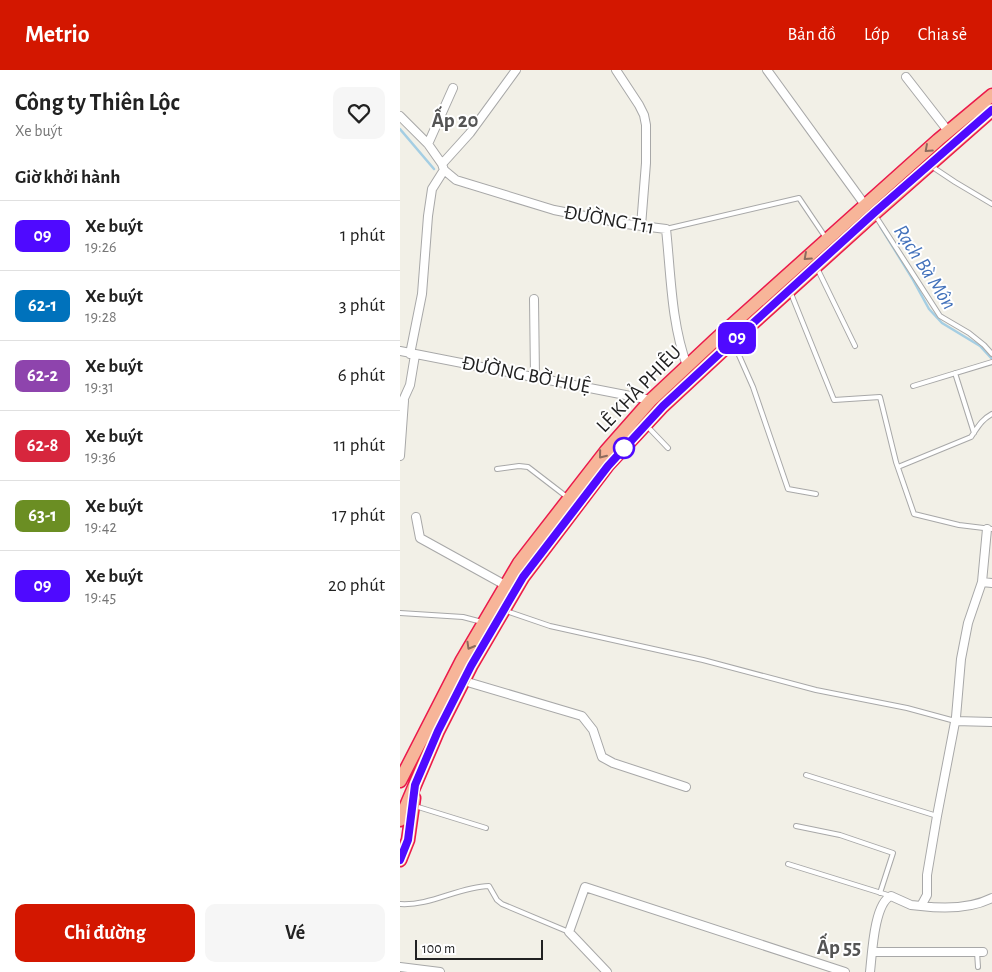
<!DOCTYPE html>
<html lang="vi">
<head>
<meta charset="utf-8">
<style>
  :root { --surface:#fff; --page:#f6f6f6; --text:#222; --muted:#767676; --line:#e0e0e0; --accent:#d31700 }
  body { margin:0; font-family:"Alegreya Sans",sans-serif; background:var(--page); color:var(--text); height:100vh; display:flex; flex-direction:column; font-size:19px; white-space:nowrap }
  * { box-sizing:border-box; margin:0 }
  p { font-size:16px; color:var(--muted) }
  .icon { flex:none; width:28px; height:28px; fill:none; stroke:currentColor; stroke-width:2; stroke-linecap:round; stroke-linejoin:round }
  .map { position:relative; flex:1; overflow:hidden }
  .sheet { display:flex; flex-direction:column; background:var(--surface); width:400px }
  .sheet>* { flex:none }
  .badge { padding:0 10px; border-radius:8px; font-size:18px; line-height:32px }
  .scale { position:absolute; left:15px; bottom:12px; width:128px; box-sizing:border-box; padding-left:5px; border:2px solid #212121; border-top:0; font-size:14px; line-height:18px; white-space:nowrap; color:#212121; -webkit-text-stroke:4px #fff; paint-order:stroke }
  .map>.badge { position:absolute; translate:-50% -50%; box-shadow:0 0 0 2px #fff }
  h2 { padding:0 15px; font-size:19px; line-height:45px }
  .round { display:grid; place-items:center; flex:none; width:52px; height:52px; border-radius:10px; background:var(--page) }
  .overview { display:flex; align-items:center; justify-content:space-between; height:85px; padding:0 15px }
  h1 { font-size:24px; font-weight:700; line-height:38px }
  .button { display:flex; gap:10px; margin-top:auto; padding:10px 15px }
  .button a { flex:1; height:58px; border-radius:10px; background:var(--accent); color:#fff; font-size:20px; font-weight:700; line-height:58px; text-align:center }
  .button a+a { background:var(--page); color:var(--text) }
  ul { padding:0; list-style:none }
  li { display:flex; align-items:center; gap:15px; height:70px; padding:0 15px; border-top:1px solid var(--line) }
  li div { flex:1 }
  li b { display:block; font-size:19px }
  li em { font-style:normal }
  li .badge { min-width:55px; font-weight:700; text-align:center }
  header { display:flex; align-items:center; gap:30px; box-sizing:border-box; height:70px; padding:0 25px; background:var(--accent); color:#fff }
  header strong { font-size:24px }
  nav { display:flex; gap:28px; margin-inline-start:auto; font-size:18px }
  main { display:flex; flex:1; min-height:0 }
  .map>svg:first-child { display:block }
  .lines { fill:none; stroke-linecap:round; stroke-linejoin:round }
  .stream { stroke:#a5cee3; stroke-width:2.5 }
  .service-casing { stroke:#a8a8a8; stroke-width:6 }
  .minor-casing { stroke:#a8a8a8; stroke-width:10 }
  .trunk-casing { stroke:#eb1a4b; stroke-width:15 }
  .service { stroke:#fff; stroke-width:4 }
  .minor { stroke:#fff; stroke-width:8 }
  .trunk { stroke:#f7b599; stroke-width:12 }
  .oneway { stroke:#8c6b5d }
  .line-casing { stroke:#fff; stroke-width:11 }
  .line { stroke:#4f0aff; stroke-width:8 }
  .stop-dot { fill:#fff; stroke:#4f0aff; stroke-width:2.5 }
  .labels { text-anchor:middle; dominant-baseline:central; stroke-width:4; stroke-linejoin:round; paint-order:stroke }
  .street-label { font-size:20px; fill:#212121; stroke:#fff }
  .neighbourhood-label { font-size:21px; font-weight:bold; fill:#545454; stroke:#fff }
  .water-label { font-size:21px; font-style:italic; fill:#4372bb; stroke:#fff }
</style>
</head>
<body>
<header>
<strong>Metrio</strong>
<nav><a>Bản đồ</a><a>Lớp</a><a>Chia sẻ</a></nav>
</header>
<main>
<section class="sheet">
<div class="overview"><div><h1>Công ty Thiên Lộc</h1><p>Xe buýt</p></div><a class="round"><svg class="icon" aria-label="heart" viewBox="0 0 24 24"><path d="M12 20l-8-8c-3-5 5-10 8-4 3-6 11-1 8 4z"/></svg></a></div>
<h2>Giờ khởi hành</h2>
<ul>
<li><span class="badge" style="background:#4f0aff;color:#fff">09</span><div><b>Xe buýt</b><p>19:26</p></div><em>1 phút</em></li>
<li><span class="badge" style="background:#0072bc;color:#fff">62-1</span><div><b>Xe buýt</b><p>19:28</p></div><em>3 phút</em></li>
<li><span class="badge" style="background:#8e44ad;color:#fff">62-2</span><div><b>Xe buýt</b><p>19:31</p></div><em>6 phút</em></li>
<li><span class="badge" style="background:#d7263d;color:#fff">62-8</span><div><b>Xe buýt</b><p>19:36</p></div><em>11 phút</em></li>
<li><span class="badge" style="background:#6b8e23;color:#fff">63-1</span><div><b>Xe buýt</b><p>19:42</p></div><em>17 phút</em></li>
<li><span class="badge" style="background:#4f0aff;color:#fff">09</span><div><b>Xe buýt</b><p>19:45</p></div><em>20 phút</em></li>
</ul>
<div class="button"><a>Chỉ đường</a><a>Vé</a></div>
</section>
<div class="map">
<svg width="592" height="902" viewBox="0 0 592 902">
  <rect width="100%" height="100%" fill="#f2f0e7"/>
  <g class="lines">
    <path class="stream" d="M 0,59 L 34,99
      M 480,156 L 512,208 L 529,239 L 542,253 L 580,276 L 592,289"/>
    <g class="service-casing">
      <path id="service" d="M 531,96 L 555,112 L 592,134
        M 475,145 L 540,246 L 569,263 L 584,275 L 592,284
        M 266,159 L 399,128 L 426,168
        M 417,198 L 455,276
        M 390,221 L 434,330 L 480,327 L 496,392 L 514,444 L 559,455 L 592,459
        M 334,274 L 353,317 L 388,419 L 416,424
        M 555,303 L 574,363
        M 513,316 L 592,292
        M 247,356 L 268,378
        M 498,397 L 571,367 C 578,357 581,350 592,344
        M 97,399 L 119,396 L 128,397 L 167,427
        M 106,541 L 150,556 L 303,590 L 416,620 L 507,638 L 555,651
        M 0,543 L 63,547 L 82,552
        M 406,705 L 537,746
        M 15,736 L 86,758
        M 396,756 L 440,765 L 493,783 L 480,823
        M 388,794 L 491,826
        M 0,834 C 31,836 58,817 89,816 L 97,830 L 102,834 L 169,862
        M 577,882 L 578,897"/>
    </g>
    <g class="minor-casing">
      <path id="minor" d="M 216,0 L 239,35 L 244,45 L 246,55 L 246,93 L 241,156
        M 367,0 L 465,135
        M 506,7 L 548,61
        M 0,46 L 28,74 L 42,94 L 44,100 L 56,110 L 154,140 L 226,154 L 266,159 C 271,205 271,252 287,296
        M 28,74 L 53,18
        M 42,94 L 70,63 L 116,0
        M 134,229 L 135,307
        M 0,281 L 251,330
        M 10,284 L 22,224 L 28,146 L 32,119 L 44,100
        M 1,335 L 10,315 L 15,285
        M 0,386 L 4,331
        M 16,447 L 20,468 L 105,515
        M 582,512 L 592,513
        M 64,611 L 182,646 L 193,660 L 202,687 L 213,693 L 286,717
        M 555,651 L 592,652
        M 521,836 C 545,839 570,839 592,828
        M 472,882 L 583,882
        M 0,897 L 40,902
        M 207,902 L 169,862 L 185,817 L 445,902
        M 470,902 C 472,885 474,833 491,826 L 511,835 L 521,836 L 527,825 L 527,805 L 537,746 L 556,647 L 561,589 L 568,553 L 582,512 L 587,459"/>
    </g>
    <g class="trunk-casing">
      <path id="trunk" d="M 0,711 L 62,590 L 119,493 L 206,381 L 251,330 L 315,270 L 538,70 L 592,25
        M 0,750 L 38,661 L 71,596 L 123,507 L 208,395 L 263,336 L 333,271 L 475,143 L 592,40
        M 0,790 L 8,770 L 14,728"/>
    </g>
    <use href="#service" class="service"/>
    <use href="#minor" class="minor"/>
    <use href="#trunk" class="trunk"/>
  </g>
  <defs><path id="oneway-chevron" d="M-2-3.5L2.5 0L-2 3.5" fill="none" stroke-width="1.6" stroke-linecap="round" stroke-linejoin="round" transform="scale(1.25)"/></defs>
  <g class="oneway">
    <use href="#oneway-chevron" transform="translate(528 79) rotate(138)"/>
    <use href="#oneway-chevron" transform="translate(407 187) rotate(138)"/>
    <use href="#oneway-chevron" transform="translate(202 385) rotate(129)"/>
    <use href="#oneway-chevron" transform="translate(70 576) rotate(120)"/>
  </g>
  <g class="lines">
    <g class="line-casing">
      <path id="line" d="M 0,790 L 8,770 L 15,715 L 38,661 L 71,596 L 123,507 L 208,396 L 263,336 L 319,284 L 474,143 L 592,40"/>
    </g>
    <use href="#line" class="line"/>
  </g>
  <circle class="stop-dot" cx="224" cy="378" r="10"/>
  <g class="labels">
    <g class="street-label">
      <text transform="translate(209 150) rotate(10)">ĐƯỜNG T11</text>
      <text transform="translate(126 305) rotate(11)">ĐƯỜNG BỜ HUỆ</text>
      <text transform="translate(239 319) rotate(-46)">LÊ KHẢ PHIÊU</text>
    </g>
    <g class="neighbourhood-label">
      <text x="55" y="50">Ấp 20</text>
      <text x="439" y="877">Ấp 55</text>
    </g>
    <g class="water-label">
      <text transform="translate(525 197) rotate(57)">Rạch Bà Môn</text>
    </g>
  </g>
</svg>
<div class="scale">100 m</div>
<b class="badge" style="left:337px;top:268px;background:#4f0aff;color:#fff">09</b>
</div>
</main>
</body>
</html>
